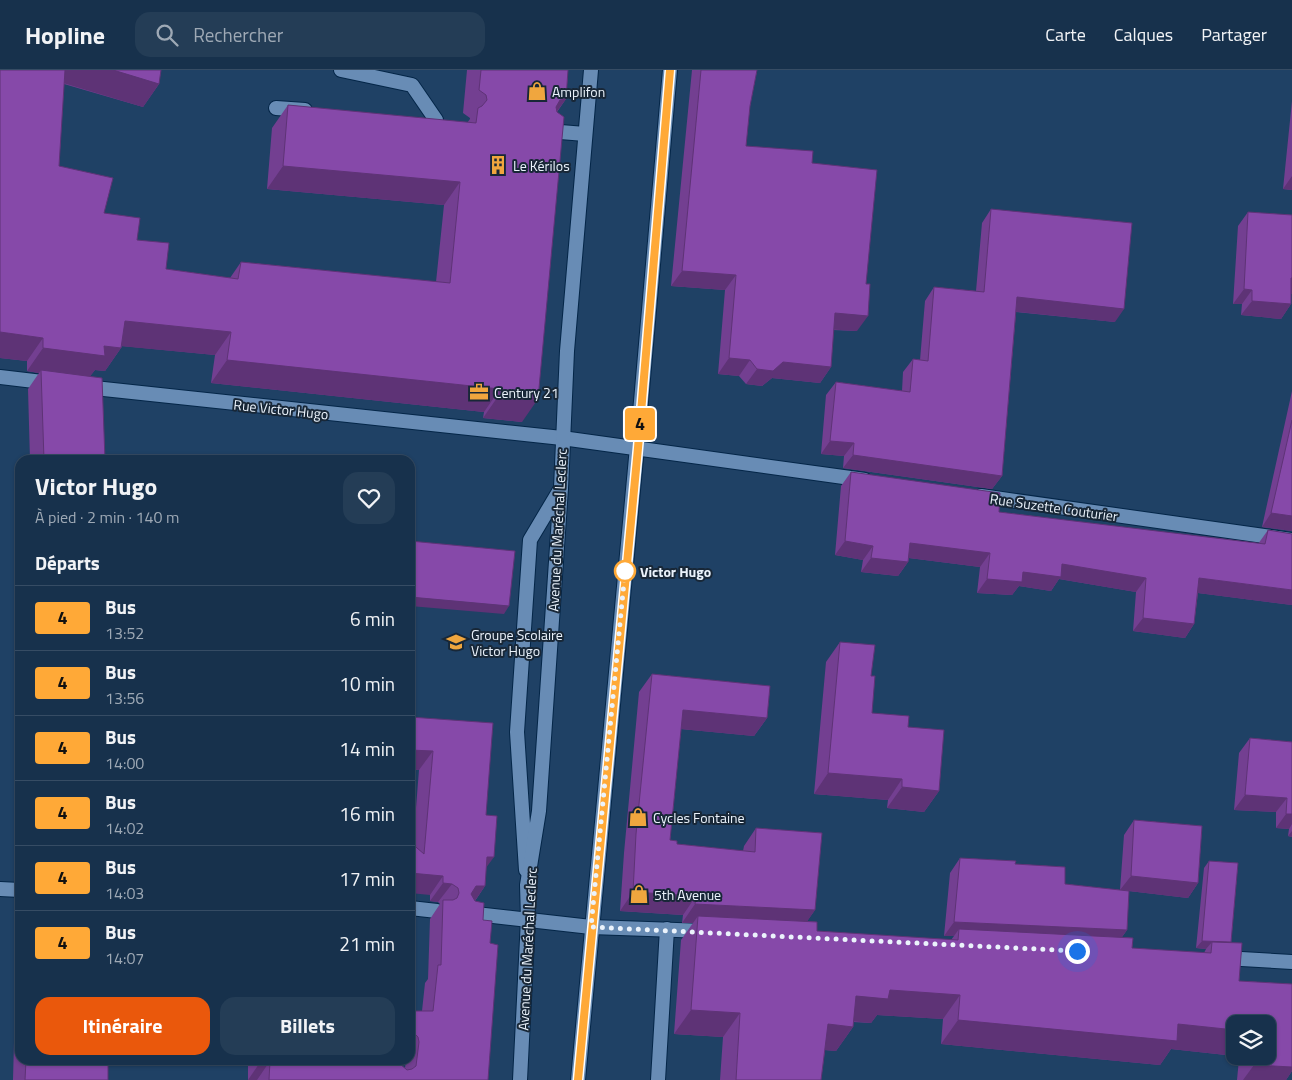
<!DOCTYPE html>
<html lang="fr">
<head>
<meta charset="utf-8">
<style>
  :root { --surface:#17314c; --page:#243d56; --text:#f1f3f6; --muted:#9ea9b5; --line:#364c64; --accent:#ea580c }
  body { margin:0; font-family:"Titillium Web",sans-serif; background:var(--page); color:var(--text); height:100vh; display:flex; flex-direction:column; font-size:19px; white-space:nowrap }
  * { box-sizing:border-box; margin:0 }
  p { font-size:16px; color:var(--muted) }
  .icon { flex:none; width:28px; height:28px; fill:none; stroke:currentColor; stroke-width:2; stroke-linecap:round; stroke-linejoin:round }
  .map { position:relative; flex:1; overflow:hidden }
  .panel { position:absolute; left:15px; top:385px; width:400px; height:610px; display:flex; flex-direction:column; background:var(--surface); border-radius:15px; box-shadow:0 1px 4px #0004,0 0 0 1px var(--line) }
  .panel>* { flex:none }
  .badge { padding:0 10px; border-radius:4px; font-size:18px; line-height:32px }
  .fabs { position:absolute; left:1226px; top:945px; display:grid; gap:10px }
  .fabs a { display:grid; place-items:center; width:50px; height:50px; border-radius:10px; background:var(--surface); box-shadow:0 1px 4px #0004,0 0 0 1px var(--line); font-size:25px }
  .you { position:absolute; width:25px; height:25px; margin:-12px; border:4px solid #fff; border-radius:50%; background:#1a73e8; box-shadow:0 0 0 8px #1a73e833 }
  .map>.badge { position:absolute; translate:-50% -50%; box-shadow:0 0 0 2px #fff }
  h2 { padding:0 20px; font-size:19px; line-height:45px }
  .round { display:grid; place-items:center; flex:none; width:52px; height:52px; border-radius:15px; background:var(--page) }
  .summary { display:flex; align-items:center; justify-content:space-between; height:85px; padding:0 20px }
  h1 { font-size:24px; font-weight:700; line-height:38px }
  .button { display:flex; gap:10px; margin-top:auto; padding:10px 20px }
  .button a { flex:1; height:58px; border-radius:15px; background:var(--accent); color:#fff; font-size:20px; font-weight:700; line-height:58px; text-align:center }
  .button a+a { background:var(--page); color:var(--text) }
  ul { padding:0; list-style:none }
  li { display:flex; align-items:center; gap:15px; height:65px; padding:0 20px; border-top:1px solid var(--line) }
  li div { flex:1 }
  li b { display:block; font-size:19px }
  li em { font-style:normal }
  li .badge { min-width:55px; font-weight:700; text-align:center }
  header { display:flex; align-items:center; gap:30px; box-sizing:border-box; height:70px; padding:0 25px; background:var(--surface); border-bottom:1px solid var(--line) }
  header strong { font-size:24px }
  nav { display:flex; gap:28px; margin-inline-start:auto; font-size:18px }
  .search { width:350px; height:45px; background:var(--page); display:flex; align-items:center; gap:12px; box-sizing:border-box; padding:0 18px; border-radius:15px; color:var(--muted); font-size:19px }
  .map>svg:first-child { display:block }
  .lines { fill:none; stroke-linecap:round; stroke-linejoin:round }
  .service-casing { stroke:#042648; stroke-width:16 }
  .minor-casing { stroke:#042648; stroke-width:16 }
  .tertiary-casing { stroke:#042648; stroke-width:16 }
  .service { stroke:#688cb5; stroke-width:14 }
  .minor { stroke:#688cb5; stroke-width:14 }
  .tertiary { stroke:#688cb5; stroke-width:14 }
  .wall { fill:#733f91; fill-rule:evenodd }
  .shaded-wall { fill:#5e3376 }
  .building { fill:#8649a9; stroke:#5e3376 }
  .line-casing { stroke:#fff; stroke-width:11 }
  .line { stroke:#ffa937; stroke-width:8 }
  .walk { stroke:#ebf3fc; stroke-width:5; stroke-dasharray:0 9 }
  .stop-dot { fill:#fff; stroke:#ffa937; stroke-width:2.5 }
  .labels { text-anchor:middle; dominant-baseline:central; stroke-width:4; stroke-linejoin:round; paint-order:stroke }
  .poi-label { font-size:14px; fill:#ebf3fc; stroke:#182737; text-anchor:start }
  .street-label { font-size:14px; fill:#ebf3fc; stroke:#182737 }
  .stop-label { font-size:14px; font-weight:bold; fill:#ebf3fc; stroke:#182737; text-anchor:start }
</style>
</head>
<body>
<header>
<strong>Hopline</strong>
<div class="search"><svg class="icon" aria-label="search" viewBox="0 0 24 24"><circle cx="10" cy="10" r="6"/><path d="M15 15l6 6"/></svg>Rechercher</div>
<nav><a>Carte</a><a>Calques</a><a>Partager</a></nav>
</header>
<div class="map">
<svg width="1292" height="1010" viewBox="0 0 1292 1010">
  <rect width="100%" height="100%" fill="#1f4165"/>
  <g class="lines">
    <g class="service-casing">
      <path id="service" d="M 341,0 L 412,15 L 436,50
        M 276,38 L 305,40
        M 548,61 L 585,64
        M 526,800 L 517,662 L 530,470 L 561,418
        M 658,1010 L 667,859"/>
    </g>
    <g class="minor-casing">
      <path id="minor" d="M 0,307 L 51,313
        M 85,317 L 562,368 L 865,410
        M 981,426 L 1292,470
        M 0,819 L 20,820
        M 410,838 L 437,841
        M 467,843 L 591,857 L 705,861
        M 1224,888 L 1292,892"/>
    </g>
    <g class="tertiary-casing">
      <path id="tertiary" d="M 520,1010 L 528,849 L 527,815 L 539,741 L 561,418 L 567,281 L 591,0
        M 578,1010 L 637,377 L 670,0"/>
    </g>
    <use href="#service" class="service"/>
    <use href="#minor" class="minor"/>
    <use href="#tertiary" class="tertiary"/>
  </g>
  <path class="wall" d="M 0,0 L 159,14 L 143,37 L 64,14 L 59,96 L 104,143 L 137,170 L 166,199 L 230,208 L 241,192 L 436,212 L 444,135 L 267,119 L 272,58 L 288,35 L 467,53 L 470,49 L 470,48 L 463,43 L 467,0 L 568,0 L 566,29 L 557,42 L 522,352 L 483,348 L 484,342 L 211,313 L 215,285 L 122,276 L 121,278 L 105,301 L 95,300 L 90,306 L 105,390 L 30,390 L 28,319 L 39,303 L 27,301 L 27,291 L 0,288 Z
    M 692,0 L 757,0 L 750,36 L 746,76 L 812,93 L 857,261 L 833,260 L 831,297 L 820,313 L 772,308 L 762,316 L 746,314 L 739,306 L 718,304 L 725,220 L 671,216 Z
    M 1292,31 L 1292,120 L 1283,119 Z
    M 991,139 L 1115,252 L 1016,242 L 1002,406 L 992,419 L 843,398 L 844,386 L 821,384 L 826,325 L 836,312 L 902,321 L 903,302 L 913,289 L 920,290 L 925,231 L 934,217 L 976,221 L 982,153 Z
    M 1248,142 L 1292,145 L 1292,224 L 1291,224 L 1291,234 L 1281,249 L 1241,245 L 1242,234 L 1233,234 L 1238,156 Z
    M 1292,321 L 1292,461 L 1262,457 Z
    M 851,402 L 999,442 L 1258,474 L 1268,460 L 1292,464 L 1292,535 L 1198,523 L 1194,554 L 1185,568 L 1133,561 L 1136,522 L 1059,509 L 1051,521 L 1019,516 L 1012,525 L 977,523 L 980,497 L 909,488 L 908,492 L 898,506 L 861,502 L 863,490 L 835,485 L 841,416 Z
    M 840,572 L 871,606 L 872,643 L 908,657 L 939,721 L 924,742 L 887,738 L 888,730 L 814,724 L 826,592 Z
    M 652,604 L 770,616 L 767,648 L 754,666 L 681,659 L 670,770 L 677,771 L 677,774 L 743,781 L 744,776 L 756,758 L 822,763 L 815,840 L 807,851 L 817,852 L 817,861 L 951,870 L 954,866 L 944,866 L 950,803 L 960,788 L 1016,791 L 1015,794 L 1065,797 L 1065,814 L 1120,820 L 1124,765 L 1134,750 L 1202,756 L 1198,813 L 1188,828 L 1129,821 L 1127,860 L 1122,867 L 1133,868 L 1132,878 L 1204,883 L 1206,879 L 1196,878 L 1204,798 L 1209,791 L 1238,793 L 1231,873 L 1242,873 L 1239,911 L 1292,914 L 1292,1001 L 1286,1010 L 1237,1010 L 1239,989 L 1226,987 L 1226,985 L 1171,979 L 1160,995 L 941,974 L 943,949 L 877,945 L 871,953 L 853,952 L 853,957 L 836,981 L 825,980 L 821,1010 L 720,1010 L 723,967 L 674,964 L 681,870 L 693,853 L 682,853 L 683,845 L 620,841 L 624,783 L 639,622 ZM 1235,954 L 1268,954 L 1268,986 L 1235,986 Z
    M 410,647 L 486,745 L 486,797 L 485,816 L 475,831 L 483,850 L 490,873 L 488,1010 L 248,1010 L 248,990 L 400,990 L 400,994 L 405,998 L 406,990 L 410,990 L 410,941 L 422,941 L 425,913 L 428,909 L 430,849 L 440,834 L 438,832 L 430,831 L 430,825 L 413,775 L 419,700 L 410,699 Z
    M 1250,668 L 1292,672 L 1292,767 L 1288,766 L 1289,759 L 1276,758 L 1276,742 L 1234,740 L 1239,683 Z
    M 20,856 L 20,990 L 108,990 L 108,1010 L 13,1010 L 17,859 Z"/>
  <path class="shaded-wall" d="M 56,0 L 113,0 L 159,14 L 143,37 L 50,9 Z
    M 566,29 L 549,52 L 544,53 L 560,30 Z
    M 283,96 L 460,112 L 444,135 L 267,119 Z
    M 1292,106 L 1292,120 L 1283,119 Z
    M 682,201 L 736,205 L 725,220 L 671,216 Z
    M 1291,208 L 1292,208 L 1292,224 L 1281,223 Z
    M 1244,219 L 1252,220 L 1242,234 L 1233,234 Z
    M 1017,227 L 1124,239 L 1115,252 L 1008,241 Z
    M 1252,231 L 1291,234 L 1281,249 L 1241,245 Z
    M 835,243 L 868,246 L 857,261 L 824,259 Z
    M 125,251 L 231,262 L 215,285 L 109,275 Z
    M 0,262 L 43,268 L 27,291 L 0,288 Z
    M 104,276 L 121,278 L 105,301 L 95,300 L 88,309 L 41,300 L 39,303 L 27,301 L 43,278 Z
    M 729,288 L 750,290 L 739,306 L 718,304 Z
    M 227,290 L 500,319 L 484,342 L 211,313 Z
    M 783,292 L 831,297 L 820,313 L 772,308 L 762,316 L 746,314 L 757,299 Z
    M 499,325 L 538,329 L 522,352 L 483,348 Z
    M 830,371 L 854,373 L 844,386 L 821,384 Z
    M 853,385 L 1002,406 L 992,419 L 843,398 Z
    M 1271,443 L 1292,446 L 1292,461 L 1262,457 Z
    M 845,471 L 873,476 L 863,490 L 835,485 Z
    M 910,473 L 990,483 L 980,497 L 901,487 Z
    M 871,488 L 908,492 L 898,506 L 861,502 Z
    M 1062,494 L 1146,508 L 1136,522 L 1059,509 L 1051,521 L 1019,516 L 1012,525 L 977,523 L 987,509 Z
    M 1199,508 L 1292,520 L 1292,535 L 1190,522 Z
    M 410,527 L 509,536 L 504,544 L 410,536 Z
    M 1143,548 L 1194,554 L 1185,568 L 1133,561 Z
    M 683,640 L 767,648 L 754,666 L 670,658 Z
    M 410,680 L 433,681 L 419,700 L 410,699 Z
    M 828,703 L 902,709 L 888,730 L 814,724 Z
    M 902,717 L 939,721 L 924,742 L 887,738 Z
    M 1245,725 L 1287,728 L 1276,742 L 1234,740 Z
    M 1286,744 L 1292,744 L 1292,754 L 1289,759 L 1276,758 Z
    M 1292,761 L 1292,767 L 1288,766 Z
    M 487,787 L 494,787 L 480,806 Z
    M 410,803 L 443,806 L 430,825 L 410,823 Z
    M 1131,806 L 1198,813 L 1188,828 L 1120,820 Z
    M 443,813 L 452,814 L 438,832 L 430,831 Z
    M 476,816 L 485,816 L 472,835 L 463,835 Z
    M 633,822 L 696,826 L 683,845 L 620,841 Z
    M 695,834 L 815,840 L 802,859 L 698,846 L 693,853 L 682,853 Z
    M 954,852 L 1127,860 L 1117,874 L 959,859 L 954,866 L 944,866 Z
    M 1202,871 L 1231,872 L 1212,872 L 1206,879 L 1196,878 Z
    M 890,920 L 960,925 L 943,949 L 877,945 L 871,953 L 839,950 L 856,926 Z
    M 691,940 L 740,943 L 723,967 L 674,964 Z
    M 958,950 L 1178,954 L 1235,960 L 1235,972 L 1226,985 L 1171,979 L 1160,995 L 941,974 Z
    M 828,954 L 853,957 L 836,981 L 811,979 Z
    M 410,963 L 415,964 L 410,971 Z
    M 1235,974 L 1235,986 L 1240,986 L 1239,989 L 1226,987 Z
    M 261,991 L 270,991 L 257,1010 L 248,1010 Z
    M 1254,995 L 1292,997 L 1292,1001 L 1286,1010 L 1243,1010 Z"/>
  <path class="building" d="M 0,0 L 65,0 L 59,96 L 113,108 L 104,143 L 140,148 L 137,170 L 169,173 L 166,199 L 238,209 L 241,192 L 450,213 L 460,112 L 283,96 L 288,35 L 476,53 L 478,38 L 482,36 L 487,30 L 486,25 L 479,20 L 481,0 L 568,0 L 566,29 L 560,30 L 556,37 L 557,42 L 564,47 L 538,329 L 499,325 L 500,319 L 227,290 L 231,262 L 125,251 L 121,278 L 104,276 L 105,286 L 43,278 L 43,268 L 0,262 Z
    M 113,0 L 161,0 L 159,14 Z
    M 701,0 L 757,0 L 750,36 L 746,76 L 813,81 L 812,93 L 877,100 L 866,214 L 870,214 L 868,246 L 835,243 L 831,297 L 783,292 L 773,301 L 757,299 L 750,290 L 729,288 L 736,205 L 682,201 Z
    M 991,139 L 1132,153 L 1124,239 L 1017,227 L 1002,406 L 853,385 L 854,373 L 830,371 L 836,312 L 910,322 L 913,289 L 928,291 L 934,217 L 984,222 Z
    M 1248,142 L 1292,145 L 1292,208 L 1291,208 L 1291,234 L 1252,231 L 1252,220 L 1244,219 Z
    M 41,300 L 102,308 L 105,390 L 44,390 Z
    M 1292,350 L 1292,446 L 1271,443 Z
    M 851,402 L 1000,423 L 999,442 L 1265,474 L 1268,460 L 1292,464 L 1292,520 L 1199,508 L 1194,554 L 1143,548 L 1146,508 L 1062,494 L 1061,507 L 1023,502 L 1022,512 L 987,509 L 990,483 L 910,473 L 908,492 L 871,488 L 873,476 L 845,471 Z
    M 410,471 L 515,481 L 509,536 L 410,527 Z
    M 840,572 L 875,575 L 871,606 L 875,606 L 872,643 L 909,646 L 908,657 L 944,660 L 939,721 L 902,717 L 902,709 L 828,703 Z
    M 652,604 L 770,616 L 767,648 L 683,640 L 670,770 L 677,771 L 677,774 L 755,782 L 756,758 L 822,763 L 815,840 L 695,834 L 696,826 L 633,822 L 636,764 Z
    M 410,647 L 493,653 L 486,745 L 497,746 L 494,787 L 487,787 L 485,816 L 476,816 L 471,824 L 475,831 L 484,833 L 483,850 L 492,851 L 490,873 L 498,875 L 488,1010 L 269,1010 L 270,991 L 261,991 L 261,990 L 400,990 L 400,994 L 407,1000 L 412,999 L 416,996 L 419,972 L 418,967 L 415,964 L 410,963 L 410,941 L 433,941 L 438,895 L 441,895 L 443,830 L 453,830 L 457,828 L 459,823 L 458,818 L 452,814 L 443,813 L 443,806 L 410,803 L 410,772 L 424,784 L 433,681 L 410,680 Z
    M 1250,668 L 1292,672 L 1292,744 L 1286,744 L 1287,728 L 1245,725 Z
    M 1134,750 L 1202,756 L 1198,813 L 1131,806 Z
    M 960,788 L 1016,791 L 1015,794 L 1065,797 L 1065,814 L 1129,821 L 1127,860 L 954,852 Z
    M 1209,791 L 1238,793 L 1231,872 L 1202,871 Z
    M 698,846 L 817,852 L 817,861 L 958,870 L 959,859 L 1133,868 L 1132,878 L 1211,883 L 1212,872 L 1242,873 L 1239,911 L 1292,914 L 1292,997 L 1254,995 L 1254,986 L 1268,986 L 1268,954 L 1235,954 L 1235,960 L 1178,954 L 1177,971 L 958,950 L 960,925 L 890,920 L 888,929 L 856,926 L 853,957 L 828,954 L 821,1010 L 736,1010 L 740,943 L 691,940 Z
    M 26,990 L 108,990 L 108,1010 L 25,1010 Z"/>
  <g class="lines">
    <g class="line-casing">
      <path id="line" d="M 578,1010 L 638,378 L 670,0"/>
    </g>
    <use href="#line" class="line"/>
    <path class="walk" d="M 625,501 L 591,857 L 1077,881"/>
  </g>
  <defs>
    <g id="shop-bare" transform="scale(1.5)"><path d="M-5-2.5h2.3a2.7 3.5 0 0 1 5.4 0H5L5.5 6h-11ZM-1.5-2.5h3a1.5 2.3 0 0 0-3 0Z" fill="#f0a63e" stroke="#182737" stroke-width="2.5" paint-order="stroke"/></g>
    <g id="building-bare" transform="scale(1.5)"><path d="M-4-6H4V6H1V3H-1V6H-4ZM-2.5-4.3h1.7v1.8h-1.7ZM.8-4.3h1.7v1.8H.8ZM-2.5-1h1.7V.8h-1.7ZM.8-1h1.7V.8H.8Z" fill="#f0a63e" stroke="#182737" stroke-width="2.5" paint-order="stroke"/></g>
    <g id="office-bare" transform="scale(1.5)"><path d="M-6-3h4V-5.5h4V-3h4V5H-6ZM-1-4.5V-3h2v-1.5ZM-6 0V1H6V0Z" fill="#f0a63e" stroke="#182737" stroke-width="2.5" paint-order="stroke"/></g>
    <g id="school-bare" transform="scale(1.5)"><path d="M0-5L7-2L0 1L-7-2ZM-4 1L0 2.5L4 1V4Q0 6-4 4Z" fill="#f0a63e" stroke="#182737" stroke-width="2.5" paint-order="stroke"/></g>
  </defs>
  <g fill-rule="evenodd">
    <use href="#shop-bare" x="537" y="21"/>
    <use href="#building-bare" x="498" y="95"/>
    <use href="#office-bare" x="479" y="322"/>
    <use href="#school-bare" x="456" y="572"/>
    <use href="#shop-bare" x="638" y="747"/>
    <use href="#shop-bare" x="639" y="824"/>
  </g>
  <circle class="stop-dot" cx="625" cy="501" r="10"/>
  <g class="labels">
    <g class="poi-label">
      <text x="552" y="21">Amplifon</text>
      <text x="513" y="95">Le Kérilos</text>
      <text x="494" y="322">Century 21</text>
      <text x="471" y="564">Groupe Scolaire<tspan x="471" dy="16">Victor Hugo</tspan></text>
      <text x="653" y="747">Cycles Fontaine</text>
      <text x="654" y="824">5th Avenue</text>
    </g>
    <g class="street-label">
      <text transform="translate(281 339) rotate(6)">Rue Victor Hugo</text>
      <text transform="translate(1054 437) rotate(8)">Rue Suzette Couturier</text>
      <text transform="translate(557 460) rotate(-87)">Avenue du Maréchal Leclerc</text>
      <text transform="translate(527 879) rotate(-87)">Avenue du Maréchal Leclerc</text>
    </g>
    <g class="stop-label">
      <text x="640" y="501">Victor Hugo</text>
    </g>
  </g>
</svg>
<div class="fabs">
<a><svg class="icon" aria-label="layers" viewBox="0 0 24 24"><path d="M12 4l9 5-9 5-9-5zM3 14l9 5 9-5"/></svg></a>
</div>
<div class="you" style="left:1077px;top:881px"></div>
<b class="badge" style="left:640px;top:354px;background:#ffa937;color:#111">4</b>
<section class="panel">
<div class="summary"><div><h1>Victor Hugo</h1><p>À pied · 2 min · 140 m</p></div><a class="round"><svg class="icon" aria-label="heart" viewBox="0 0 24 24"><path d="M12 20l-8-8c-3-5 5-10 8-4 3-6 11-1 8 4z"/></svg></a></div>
<h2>Départs</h2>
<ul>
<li><span class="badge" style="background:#ffa937;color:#111">4</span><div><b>Bus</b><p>13:52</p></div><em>6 min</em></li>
<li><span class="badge" style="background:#ffa937;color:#111">4</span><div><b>Bus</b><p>13:56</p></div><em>10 min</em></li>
<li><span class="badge" style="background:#ffa937;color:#111">4</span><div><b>Bus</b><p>14:00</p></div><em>14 min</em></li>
<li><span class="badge" style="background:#ffa937;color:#111">4</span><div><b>Bus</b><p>14:02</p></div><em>16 min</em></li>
<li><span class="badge" style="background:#ffa937;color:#111">4</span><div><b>Bus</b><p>14:03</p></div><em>17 min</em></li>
<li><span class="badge" style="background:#ffa937;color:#111">4</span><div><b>Bus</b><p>14:07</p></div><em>21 min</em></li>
</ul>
<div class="button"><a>Itinéraire</a><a>Billets</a></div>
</section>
</div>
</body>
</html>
